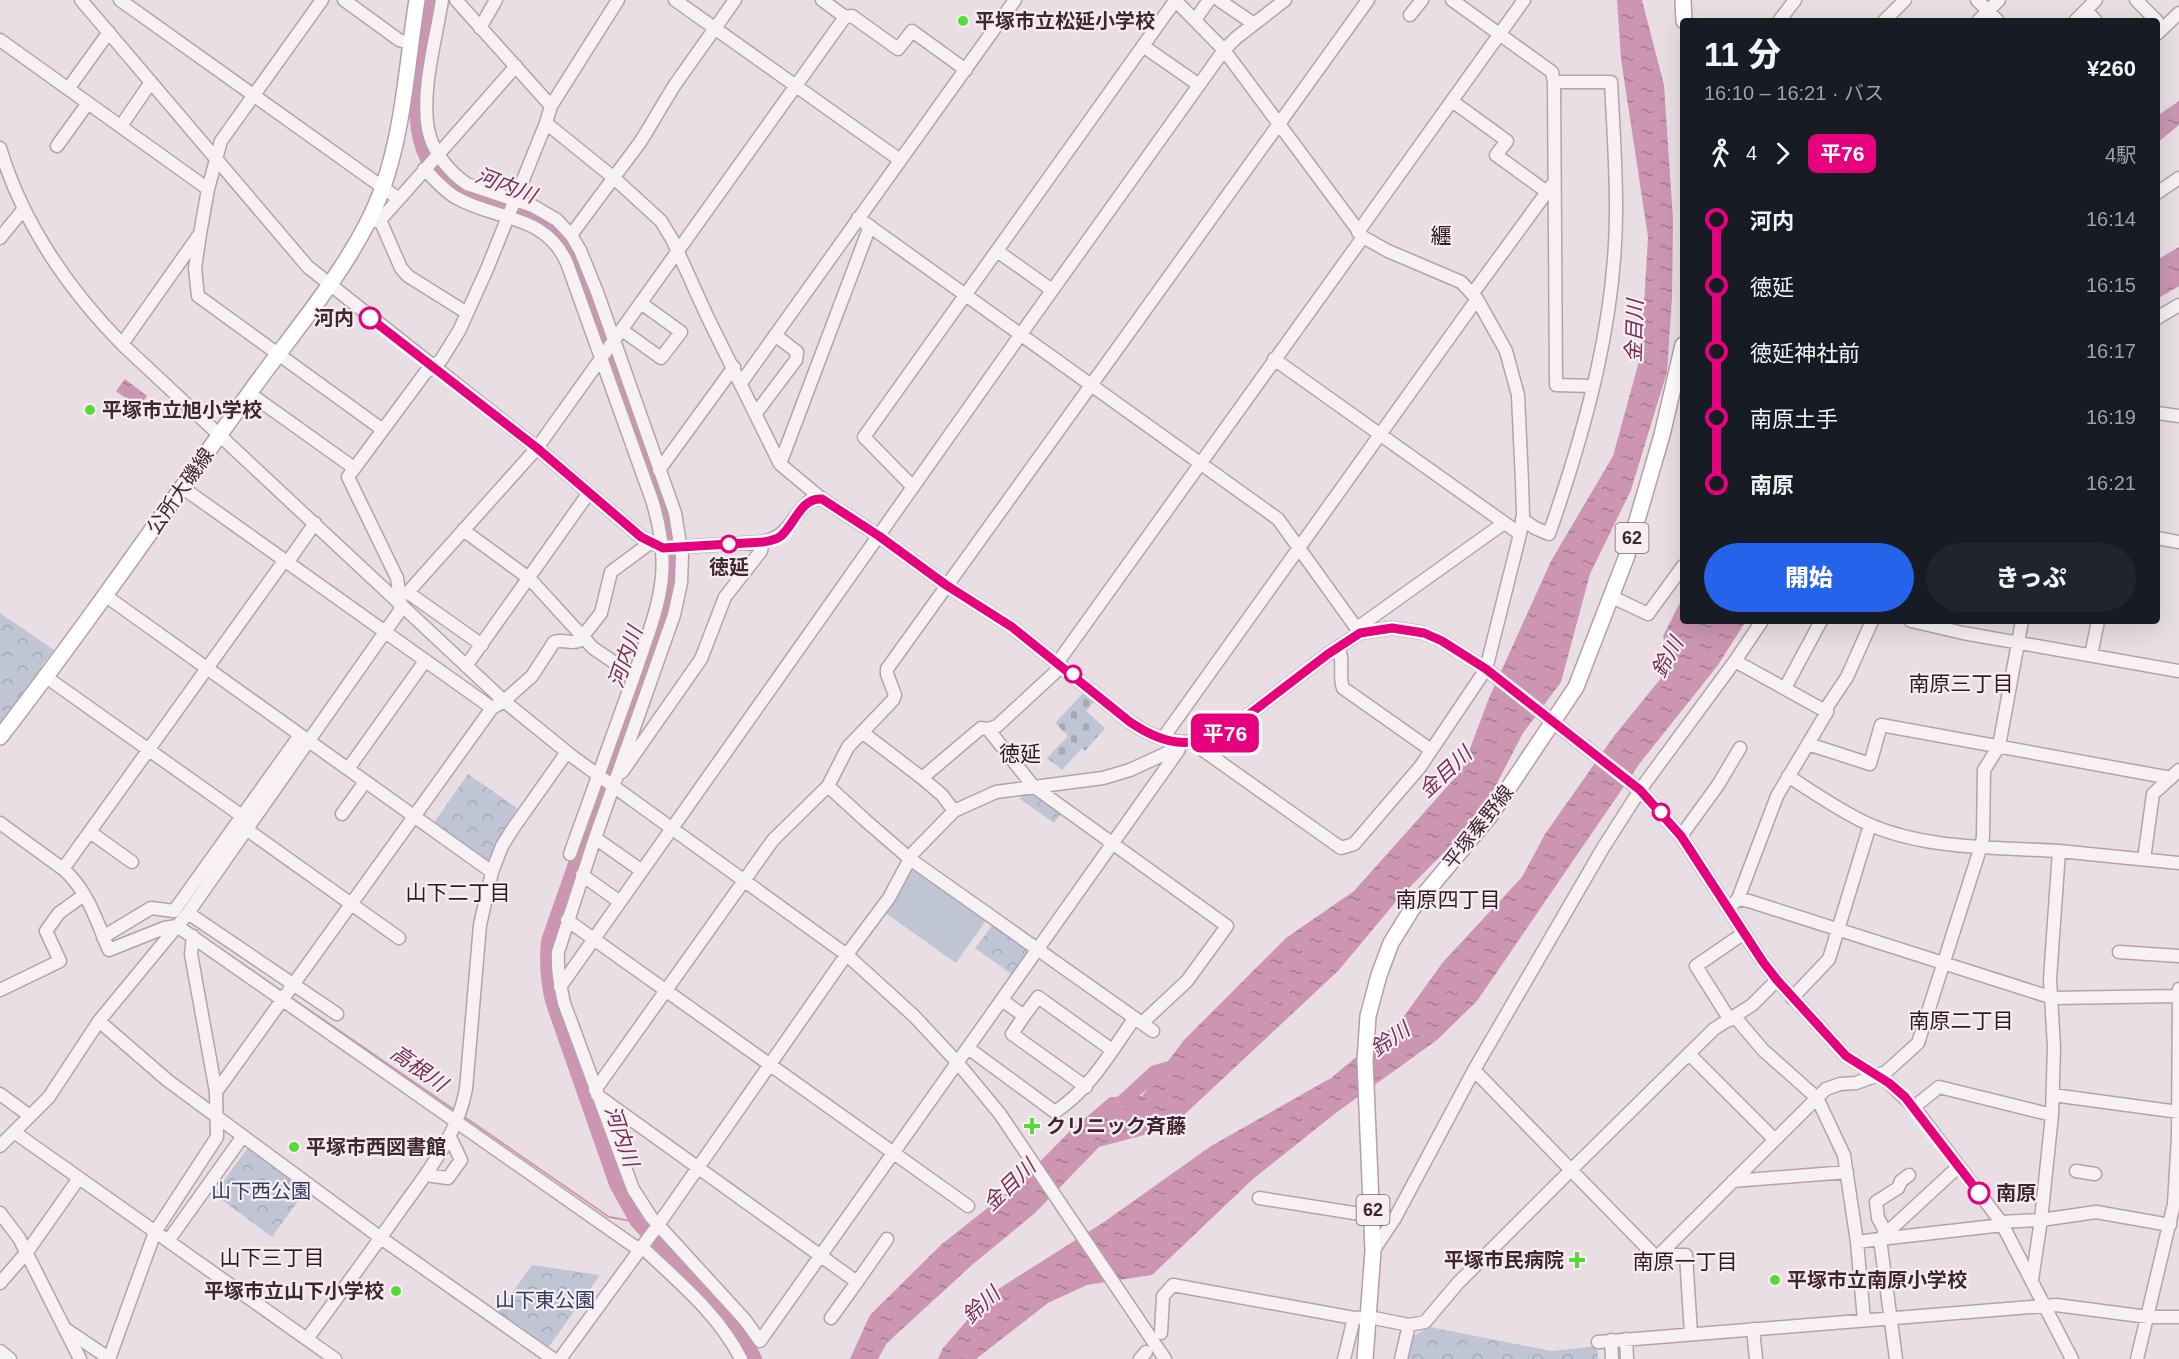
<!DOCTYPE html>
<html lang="ja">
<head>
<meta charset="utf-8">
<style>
  :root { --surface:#171b24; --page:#20242c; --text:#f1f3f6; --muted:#9ea1a6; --accent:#2563eb }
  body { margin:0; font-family:Helvetica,"Noto Sans JP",sans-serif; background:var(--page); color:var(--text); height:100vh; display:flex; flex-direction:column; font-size:22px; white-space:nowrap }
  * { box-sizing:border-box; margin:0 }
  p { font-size:20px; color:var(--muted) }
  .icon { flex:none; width:33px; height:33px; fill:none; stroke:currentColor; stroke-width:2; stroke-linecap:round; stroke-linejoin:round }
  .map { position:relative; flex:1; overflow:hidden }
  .panel { position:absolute; left:1680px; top:18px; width:480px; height:606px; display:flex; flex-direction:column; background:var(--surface); border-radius:6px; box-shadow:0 6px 24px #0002 }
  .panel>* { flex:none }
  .badge { padding:0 12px; border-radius:9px; font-size:21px; line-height:39px }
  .map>.badge { position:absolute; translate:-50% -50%; box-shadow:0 0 0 3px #fff }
  .legs { display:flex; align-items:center; gap:9px; height:66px; padding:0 24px; font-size:20px }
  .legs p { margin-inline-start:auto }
  .summary { display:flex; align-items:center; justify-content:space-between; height:102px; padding:0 24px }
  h1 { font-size:33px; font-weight:800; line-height:45px }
  .action { display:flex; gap:12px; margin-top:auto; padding:12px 24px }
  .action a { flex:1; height:69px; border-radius:36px; background:var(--accent); color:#fff; font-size:24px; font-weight:800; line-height:69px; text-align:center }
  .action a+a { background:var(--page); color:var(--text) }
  ul { padding:0 24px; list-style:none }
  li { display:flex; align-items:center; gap:21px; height:66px; font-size:22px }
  li i { display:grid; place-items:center; width:9px; height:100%; margin:0 8px; background:currentColor }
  li i::after { content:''; width:15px; height:15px; margin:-8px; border:4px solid; border-radius:50%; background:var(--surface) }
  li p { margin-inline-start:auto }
  li:first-child i { background:linear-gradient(#0000 50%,currentColor 0) }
  li:last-child i { background:linear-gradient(currentColor 50%,#0000 0) }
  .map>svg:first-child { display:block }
  .green { fill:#bfc5d4 }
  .cemetery { fill:url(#cemetery-stones) }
  .park { fill:url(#park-crowns) }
  .water { fill:url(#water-ripples) }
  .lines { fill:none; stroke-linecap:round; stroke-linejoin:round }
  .stream { stroke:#cc96b3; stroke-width:2 }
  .river { stroke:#cc96b3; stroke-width:14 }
  .minor-casing { stroke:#b3a3aa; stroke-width:15 }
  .major-casing { stroke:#b69da8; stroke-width:18 }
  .minor { stroke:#f7f1f4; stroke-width:12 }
  .major { stroke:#fff; stroke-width:15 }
  .line-1-casing { stroke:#fff; stroke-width:14 }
  .line-1 { stroke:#e6007e; stroke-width:9 }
  .poi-dot { fill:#58d839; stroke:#f6eef2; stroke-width:2 }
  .stop-1-dot { fill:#fff; stroke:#e6007e; stroke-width:3 }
  .labels { text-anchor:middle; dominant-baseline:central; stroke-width:4.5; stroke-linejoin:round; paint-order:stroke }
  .shield { fill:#f6eef2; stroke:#77626b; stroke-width:1.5 }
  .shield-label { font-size:18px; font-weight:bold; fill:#412631 }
  .poi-label { font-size:20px; font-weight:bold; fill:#412631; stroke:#f6eef2; text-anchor:start }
  .stop-label { font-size:20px; font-weight:bold; fill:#412631; stroke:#f6eef2; text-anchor:end }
  .street-label { font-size:20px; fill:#412631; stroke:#f6eef2 }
  .park-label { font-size:20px; fill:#323d5e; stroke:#f6eef2 }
  .water-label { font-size:21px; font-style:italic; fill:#782d52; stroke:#f6eef2 }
  .neighbourhood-label { font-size:21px; fill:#321922; stroke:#f6eef2 }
</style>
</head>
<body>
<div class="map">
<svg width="2179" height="1359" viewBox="0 0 2179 1359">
  <defs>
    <pattern id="cemetery-stones" width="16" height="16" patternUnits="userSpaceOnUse" patternTransform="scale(1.5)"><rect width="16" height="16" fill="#bfc5d4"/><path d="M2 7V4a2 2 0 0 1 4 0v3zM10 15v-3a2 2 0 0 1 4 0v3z" fill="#a5a9b6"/></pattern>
    <pattern id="park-crowns" width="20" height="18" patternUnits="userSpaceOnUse" patternTransform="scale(1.5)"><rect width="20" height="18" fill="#bfc5d4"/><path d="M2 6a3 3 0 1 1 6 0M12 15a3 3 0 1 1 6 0" fill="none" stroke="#a5a9b6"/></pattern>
    <pattern id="water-ripples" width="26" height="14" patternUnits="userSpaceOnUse" patternTransform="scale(1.5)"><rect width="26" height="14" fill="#cc96b3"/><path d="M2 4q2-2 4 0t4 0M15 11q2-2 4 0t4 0" fill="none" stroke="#a77a92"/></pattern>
  </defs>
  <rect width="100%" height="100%" fill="#e9dee3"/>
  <path class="green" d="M 912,867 L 987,919 L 956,963 L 884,912 Z"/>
  <path class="cemetery" d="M 1085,691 L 1096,700 L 1086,711 L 1105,728 L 1085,751 L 1082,748 L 1062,770 L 1047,758 L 1068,736 L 1055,723 Z"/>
  <path class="park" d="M 0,613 L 54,650 L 41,667 L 43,669 L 37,678 L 34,679 L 0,726 Z
    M 468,774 L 517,808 L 489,864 L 433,824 Z
    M 1034,790 L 1063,811 L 1054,823 L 1020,799 L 1025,791 Z
    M 994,923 L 1032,951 L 1014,976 L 975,948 Z
    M 250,1145 L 308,1187 L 272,1237 L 214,1194 Z
    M 532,1265 L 600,1275 L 545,1352 L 495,1317 Z
    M 1430,1327 L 1552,1351 L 1597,1346 L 1598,1359 L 1403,1359 L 1410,1338 Z"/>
  <path class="water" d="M 1617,0 L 1642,0 L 1664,85 L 1673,220 L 1672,297 L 1667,372 L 1631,490 L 1590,574 L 1561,682 L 1523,733 L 1494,789 L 1464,832 L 1399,898 L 1338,971 L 1170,1128 L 1099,1147 L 1034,1214 L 973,1264 L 887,1343 L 878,1359 L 850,1359 L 870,1315 L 942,1244 L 1019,1183 L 1068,1133 L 1110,1097 L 1142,1096 L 1184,1040 L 1286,938 L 1354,891 L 1462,770 L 1489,698 L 1551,561 L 1613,456 L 1641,354 L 1648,237 L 1621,59 Z
    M 2179,101 L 2179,125 L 2157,143 L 2157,116 Z
    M 2179,247 L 2179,286 L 2157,299 L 2157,260 Z
    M 125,379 L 147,396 L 139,408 L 116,391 Z
    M 1683,597 L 1683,621 L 1746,621 L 1718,665 L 1640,763 L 1477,1001 L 1437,1040 L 1337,1112 L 1253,1179 L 1152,1275 L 1087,1285 L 1048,1303 L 976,1359 L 938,1359 L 943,1348 L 989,1295 L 1104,1222 L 1211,1146 L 1331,1078 L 1402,1019 L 1443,962 L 1522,877 L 1545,834 L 1614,736 L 1670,667 L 1663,636 Z"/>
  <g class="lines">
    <path class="stream" d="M 189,927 L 283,992
      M 290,997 L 456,1111
      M 463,1116 L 609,1217 L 637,1222"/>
    <path class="river" d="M 431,0 C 422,57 393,151 454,188 C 462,192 472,194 481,197 C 527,212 541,214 572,253 L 665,515 C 670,542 673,567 670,593 L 548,941 C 546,962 547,980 552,1001 L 616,1184 L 637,1222 L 741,1332 L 755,1359
      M 1116,1108 L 1155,1072 L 1177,1066"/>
    <g class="minor-casing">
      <path id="minor" d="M 81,0 L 308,267 L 537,448 L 641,537 L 663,548 L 763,542 C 793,534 790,516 811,500 L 822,499 L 879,536 L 946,585 L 1012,627 L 1130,722 C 1164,745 1189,748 1226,732 L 1328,654 L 1360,633 L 1392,628 L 1424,633 L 1442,641 L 1486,669 L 1640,790 L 1681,836 L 1763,962 L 1777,980 L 1846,1056 L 1889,1083 L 1914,1107 L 2001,1222 L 2072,1359
        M 120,0 L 399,199 L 516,66
        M 322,0 L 221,141 L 208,189 L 200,234 L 195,268 L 198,296 L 383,430
        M 344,0 L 399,40 L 410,43
        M 442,0 C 436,39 421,90 428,129 C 432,151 449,172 467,184 L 533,206 L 557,220 L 571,235 L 580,250 L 597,292 L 675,513 L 682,556 L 681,583 L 674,615 L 595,838 L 558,952 C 557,970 560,985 564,1003 L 633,1189 L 651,1217 L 745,1320 L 760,1341 L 1178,751 L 1181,743
        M 456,0 L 551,106
        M 675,0 L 900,160
        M 822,0 L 845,17 L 852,16 L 898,49 L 912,31 L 966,70
        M 1175,0 L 1224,50 L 1363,237 L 1388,251 L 1461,282 L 1477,299 L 1506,351 L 1518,395 L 1522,482 L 1523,515 L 1520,534 L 1486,669 L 1420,767 L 1354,844 L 1341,848 L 1193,743
        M 1219,0 L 1254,24
        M 1452,0 L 1552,72 L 1554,82 L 1611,82 C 1613,122 1616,164 1616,205 C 1617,317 1586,428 1549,534 L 1535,528 L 1522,519
        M 1977,0 L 1998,21
        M 2136,0 L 2157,21
        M 2086,10 L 2096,21
        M 1410,15 L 1422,0
        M 1195,20 L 1209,0
        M 1779,21 L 1795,0
        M 1884,21 L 1905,0
        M 1978,21 L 1999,0
        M 2075,21 L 2096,0
        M 480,28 L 496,0
        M 2157,34 L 2179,13
        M 0,40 L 208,189
        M 1143,46 L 1199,85
        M 1554,82 L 1556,385 L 1593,386
        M 68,89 L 109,32
        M 1452,101 L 1507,141 L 1496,155 L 1547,192
        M 546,123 L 614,178 L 661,221 L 673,241 L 707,316 L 780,464 L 822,499
        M 121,126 L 151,82
        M 57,146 L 88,103
        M 0,148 C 23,224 67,288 123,345 L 504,701 L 573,757 L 847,955 L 914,1016 L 957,1062 L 1000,1114 L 1165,1359
        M 424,169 C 434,178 443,190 455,197 C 496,221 545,213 567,263 L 652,500 C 675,574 657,607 634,676
        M 2157,193 L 2179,178
        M 858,218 L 1278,519 L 1360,633
        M 380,220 L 401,268 L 408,276 L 467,313
        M 374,221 L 380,220 L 399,199
        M 1358,232 L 1524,0
        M 571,235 L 641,141 L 674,86 L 735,0
        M 0,238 L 23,210
        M 997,251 L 1052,290
        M 1473,293 L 1552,185
        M 2157,318 L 2179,305
        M 622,330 L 661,358 L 681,332 L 641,303
        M 122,344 L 199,235
        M 1274,359 L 1520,534
        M 741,383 L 1015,0
        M 249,393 L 354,468
        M 756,413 L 796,360 L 797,352 L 775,335
        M 2157,413 L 2179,416
        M 780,464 L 870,226
        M 659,470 L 734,367
        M 913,487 L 864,437 L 1175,1
        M 183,488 L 492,708
        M 463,530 L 530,579 L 593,648 L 634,676 L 570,854
        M 2157,538 L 2179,542
        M 287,563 L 315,523
        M 106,596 L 492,872
        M 1612,597 L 1648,614 L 1683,566
        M 1911,621 L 1963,633 L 2179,671
        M 1357,628 L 1504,523
        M 482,645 L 410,594 L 410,590 L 537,448 L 845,17
        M 1338,647 C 1345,660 1338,674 1343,688 L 1431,750
        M 2091,655 L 2098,621
        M 1735,661 L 1827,712
        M 1058,662 L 1363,237
        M 466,666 L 588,494
        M 46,677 L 242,816
        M 1785,688 L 1821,621
        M 988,729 L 1033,786 L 1227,926 L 1187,981 L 1142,1023
        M 862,732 L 922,778 L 981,728 L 988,729 L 997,726 L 1062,666
        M 1163,738 L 1477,299
        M 1808,744 L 1870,764 L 1881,725 L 2171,778
        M 348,769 L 425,661
        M 622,772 L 701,659 L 725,597 L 761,551 L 763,542
        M 1788,776 C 1814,793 1840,811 1868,824 C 1927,850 1996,847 2059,851 L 2050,979 L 2054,1047 L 2052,1115 L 2041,1220 L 2032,1280
        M 922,778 L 942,795 L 954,811
        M 828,786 L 865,820 L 910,859 L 1153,1031
        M 342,814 L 365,782
        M 0,823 L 63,869 L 284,561
        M 246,829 L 399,938
        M 90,832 L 132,862
        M 1681,836 L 1718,785 L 1740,748
        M 595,838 L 642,871
        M 2059,851 L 2179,863
        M 2144,859 L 2153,794 L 2179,770
        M 63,869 C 87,889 97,922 109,950 L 164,928 L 177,926 L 638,1249
        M 582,875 L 620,902
        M 1738,899 L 1777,796 L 1827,712 L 1827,707 L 1847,677 L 1872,621
        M 1729,908 L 1738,899 L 1749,901 L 2053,998 L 2179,996
        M 188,913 L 337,1014
        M 567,920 L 968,1206
        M 103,937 L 151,908 L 174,911 L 300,735
        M 2119,952 L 2179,956
        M 560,987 L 1021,334 L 1224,50 L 1236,38 L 1285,0
        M 0,990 L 60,961 L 46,931 L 59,913 L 84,895
        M 1792,998 L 1829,959 L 1870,825
        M 1002,1000 L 1024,1016 L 1038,997 L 1112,1050
        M 1024,1016 L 1012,1034 L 1086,1087
        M 1735,1017 L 1763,1050 L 1817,1098 L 1844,1155 L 1857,1242 L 1864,1320
        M 1730,1020 L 1696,966 L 1744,933
        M 99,1021 L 167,1080 L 381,1238 L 553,1359
        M 968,1048 L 1055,1112 C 1091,1088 1110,1053 1134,1019
        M 1689,1054 L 1774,1139
        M 1474,1070 L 1571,1170 L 1714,1029 L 1752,1005 L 1777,980
        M 595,1090 L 773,840 L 828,786 L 848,747 L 893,700 L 895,695 L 887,674 L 887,669 L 1368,0
        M 216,1092 L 492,708 L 504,701 L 532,676 L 554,642 C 563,639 571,644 579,641 L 601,613 L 611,572 L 650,543
        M 0,1094 L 30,1116
        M 597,1095 L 857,1282 L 831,1318
        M 2053,1095 L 2179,1112
        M 1914,1107 L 1939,1087 L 2052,1115
        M 14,1132 L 335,1359
        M 0,1146 L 49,1097 L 99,1021 L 188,913 L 399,612 L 401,605 L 397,578 L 348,477 L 425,373 L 441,360 L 459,331 L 487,269 L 546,123 L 551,106 L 618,0
        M 2076,1171 L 2095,1174
        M 428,1172 L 432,1176 L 448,1178 L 461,1160 L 450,1137
        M 1733,1181 L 1847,1172
        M 1259,1198 L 1373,1216
        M 0,1213 L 19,1238 L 80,1359
        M 2001,1222 L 2041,1220 L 2096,1212 L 2170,1225
        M 1886,1233 L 1878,1218 L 1876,1202 L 1898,1188 L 1901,1181 L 1909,1175
        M 168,1241 L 243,1136
        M 1857,1242 L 1880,1239 L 1958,1167
        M 641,1246 C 677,1281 718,1313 741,1359
        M 1373,1251 L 1395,1218 L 1474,1070 L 1603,848 L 1640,790 L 1735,661 L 1762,621
        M 1659,1255 L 1686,1255 L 1691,1334
        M 857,1282 L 887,1239
        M 0,1283 L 27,1252 L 79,1178
        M 64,1328 L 110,1359
        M 1753,1329 L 1756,1359
        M 1161,1333 L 1163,1296 L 1173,1285 L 1354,1318
        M 307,1339 C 337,1298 367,1257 396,1216 C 424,1176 457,1138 466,1089 L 480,925 L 492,872 L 502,846 L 514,827 L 567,752
        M 1626,1339 L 1627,1359
        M 1611,1340 L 1612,1359
        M 1598,1342 L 2056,1305 L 2148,1317 L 2179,1317
        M 0,1351 L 10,1359
        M 109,1359 L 155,1232 L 217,1137 L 216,1092 L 191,954 L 193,936
        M 560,1359 L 658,1225 L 842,961 L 889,898 L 913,853 L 954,811 L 996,792 L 1103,778 L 1130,770 L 1169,752 L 1180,744
        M 1140,1359 L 1146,1352
        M 1344,1359 L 1354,1318 L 1369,1317 L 1409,1325 L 1425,1322 L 1458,1283 L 1571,1170 L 1654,1255 L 1659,1255 L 1826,1089 L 1840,1084 L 1856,1083 L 1886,1072 L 1918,1043 L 1981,846 L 1983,837 L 1984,770 L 1999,746 L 2022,621
        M 1401,1359 L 1409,1325
        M 1896,1359 L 1880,1239 L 2003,1225
        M 2137,1359 L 2174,1204 L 2178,1137 L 2179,989"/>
    </g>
    <g class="major-casing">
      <path id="major" d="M 1683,0 L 1684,21
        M 0,737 C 88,623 169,505 253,388 C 297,327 358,258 383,187 C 404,127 407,62 417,0
        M 1365,1359 L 1373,1251 L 1365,1061 L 1368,1016 L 1379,975 L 1391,943 L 1412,909 L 1489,817 L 1576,687 L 1626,558 L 1662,435 L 1683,345"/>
    </g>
    <use href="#minor" class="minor"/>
    <use href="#major" class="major"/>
  </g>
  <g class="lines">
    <g class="line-1-casing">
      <path id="line-1" d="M 370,318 L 537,448 L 641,537 L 663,548 L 763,542 C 769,541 776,540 781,536 C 795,524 801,497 822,499 L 879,536 L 946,585 L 1012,627 L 1130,722 C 1164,745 1189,749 1226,732 L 1328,654 L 1360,633 L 1392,628 L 1424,633 L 1442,641 L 1486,669 L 1640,790 L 1681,836 L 1763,962 L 1777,980 L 1846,1056 L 1889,1083 L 1905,1097 L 1979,1193"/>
    </g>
    <use href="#line-1" class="line-1"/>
  </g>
  <g class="poi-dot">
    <circle cx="963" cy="21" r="6"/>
    <circle cx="90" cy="410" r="6"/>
    <path d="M1029 1117h6v6h6v6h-6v6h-6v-6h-6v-6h6z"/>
    <circle cx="294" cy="1147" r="6"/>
    <path d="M1574 1251h6v6h6v6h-6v6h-6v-6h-6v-6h6z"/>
    <circle cx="1775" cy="1280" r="6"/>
    <circle cx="396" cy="1291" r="6"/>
  </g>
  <g class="stop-1-dot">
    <circle cx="370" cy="318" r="10"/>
    <circle cx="729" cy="544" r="8"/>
    <circle cx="1073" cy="674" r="8"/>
    <circle cx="1661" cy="812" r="8"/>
    <circle cx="1979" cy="1193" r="10"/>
  </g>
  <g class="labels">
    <g class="shield">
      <rect x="1615.5" y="523" width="33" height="30" rx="4.5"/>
      <rect x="1356.5" y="1195" width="33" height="30" rx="4.5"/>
    </g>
    <g class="shield-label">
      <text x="1632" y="538">62</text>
      <text x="1373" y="1210">62</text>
    </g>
    <g class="poi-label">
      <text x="975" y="21">平塚市立松延小学校</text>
      <text x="102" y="410">平塚市立旭小学校</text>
      <text x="1046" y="1126">クリニック斉藤</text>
      <text x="306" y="1147">平塚市西図書館</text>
      <text x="1564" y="1260" text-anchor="end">平塚市民病院</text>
      <text x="1787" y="1280">平塚市立南原小学校</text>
      <text x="384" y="1291" text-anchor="end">平塚市立山下小学校</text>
    </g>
    <g class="stop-label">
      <text x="354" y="318">河内</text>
      <text x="729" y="567" text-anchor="middle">徳延</text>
      <text x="1996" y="1193" text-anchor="start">南原</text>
    </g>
    <g class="street-label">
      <text transform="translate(180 491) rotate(-55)">公所大磯線</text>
      <text transform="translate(1478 827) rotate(-52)">平塚秦野線</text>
    </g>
    <g class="park-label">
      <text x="261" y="1191">山下西公園</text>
      <text x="545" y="1300">山下東公園</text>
    </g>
    <g class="water-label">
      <text transform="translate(506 185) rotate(21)">河内川</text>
      <text transform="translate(1634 331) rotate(-88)">金目川</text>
      <text transform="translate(625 657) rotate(-71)">河内川</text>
      <text transform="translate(1667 657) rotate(-61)">鈴川</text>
      <text transform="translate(1445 772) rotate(-43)">金目川</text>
      <text transform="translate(1390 1039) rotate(-35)">鈴川</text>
      <text transform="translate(419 1068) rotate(35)">高根川</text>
      <text transform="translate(622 1136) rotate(71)">河内川</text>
      <text transform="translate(1009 1185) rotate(-44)">金目川</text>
      <text transform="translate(981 1305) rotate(-43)">鈴川</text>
    </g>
    <g class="neighbourhood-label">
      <text x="1441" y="235">纒</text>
      <text x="1961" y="683">南原三丁目</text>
      <text x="1020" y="753">徳延</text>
      <text x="458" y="892">山下二丁目</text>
      <text x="1448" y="899">南原四丁目</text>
      <text x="1961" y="1020">南原二丁目</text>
      <text x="272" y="1257">山下三丁目</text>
      <text x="1685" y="1261">南原一丁目</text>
    </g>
  </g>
</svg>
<b class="badge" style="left:1225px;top:733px;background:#e6007e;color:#fff">平76</b>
<section class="panel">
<div class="summary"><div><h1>11 分</h1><p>16:10 – 16:21 · バス</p></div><b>¥260</b></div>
<div class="legs"><svg class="icon" aria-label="walk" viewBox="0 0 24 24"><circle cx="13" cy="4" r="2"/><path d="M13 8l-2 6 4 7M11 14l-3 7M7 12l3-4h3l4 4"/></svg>4<svg class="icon" aria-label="forward" viewBox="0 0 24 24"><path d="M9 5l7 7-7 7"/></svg><b class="badge" style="background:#e6007e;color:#fff">平76</b><p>4駅</p></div>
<ul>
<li><i style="color:#e6007e"></i><b>河内</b><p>16:14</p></li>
<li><i style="color:#e6007e"></i><span>徳延</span><p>16:15</p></li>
<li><i style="color:#e6007e"></i><span>徳延神社前</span><p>16:17</p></li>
<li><i style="color:#e6007e"></i><span>南原土手</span><p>16:19</p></li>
<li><i style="color:#e6007e"></i><b>南原</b><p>16:21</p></li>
</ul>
<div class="action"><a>開始</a><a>きっぷ</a></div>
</section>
</div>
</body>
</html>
